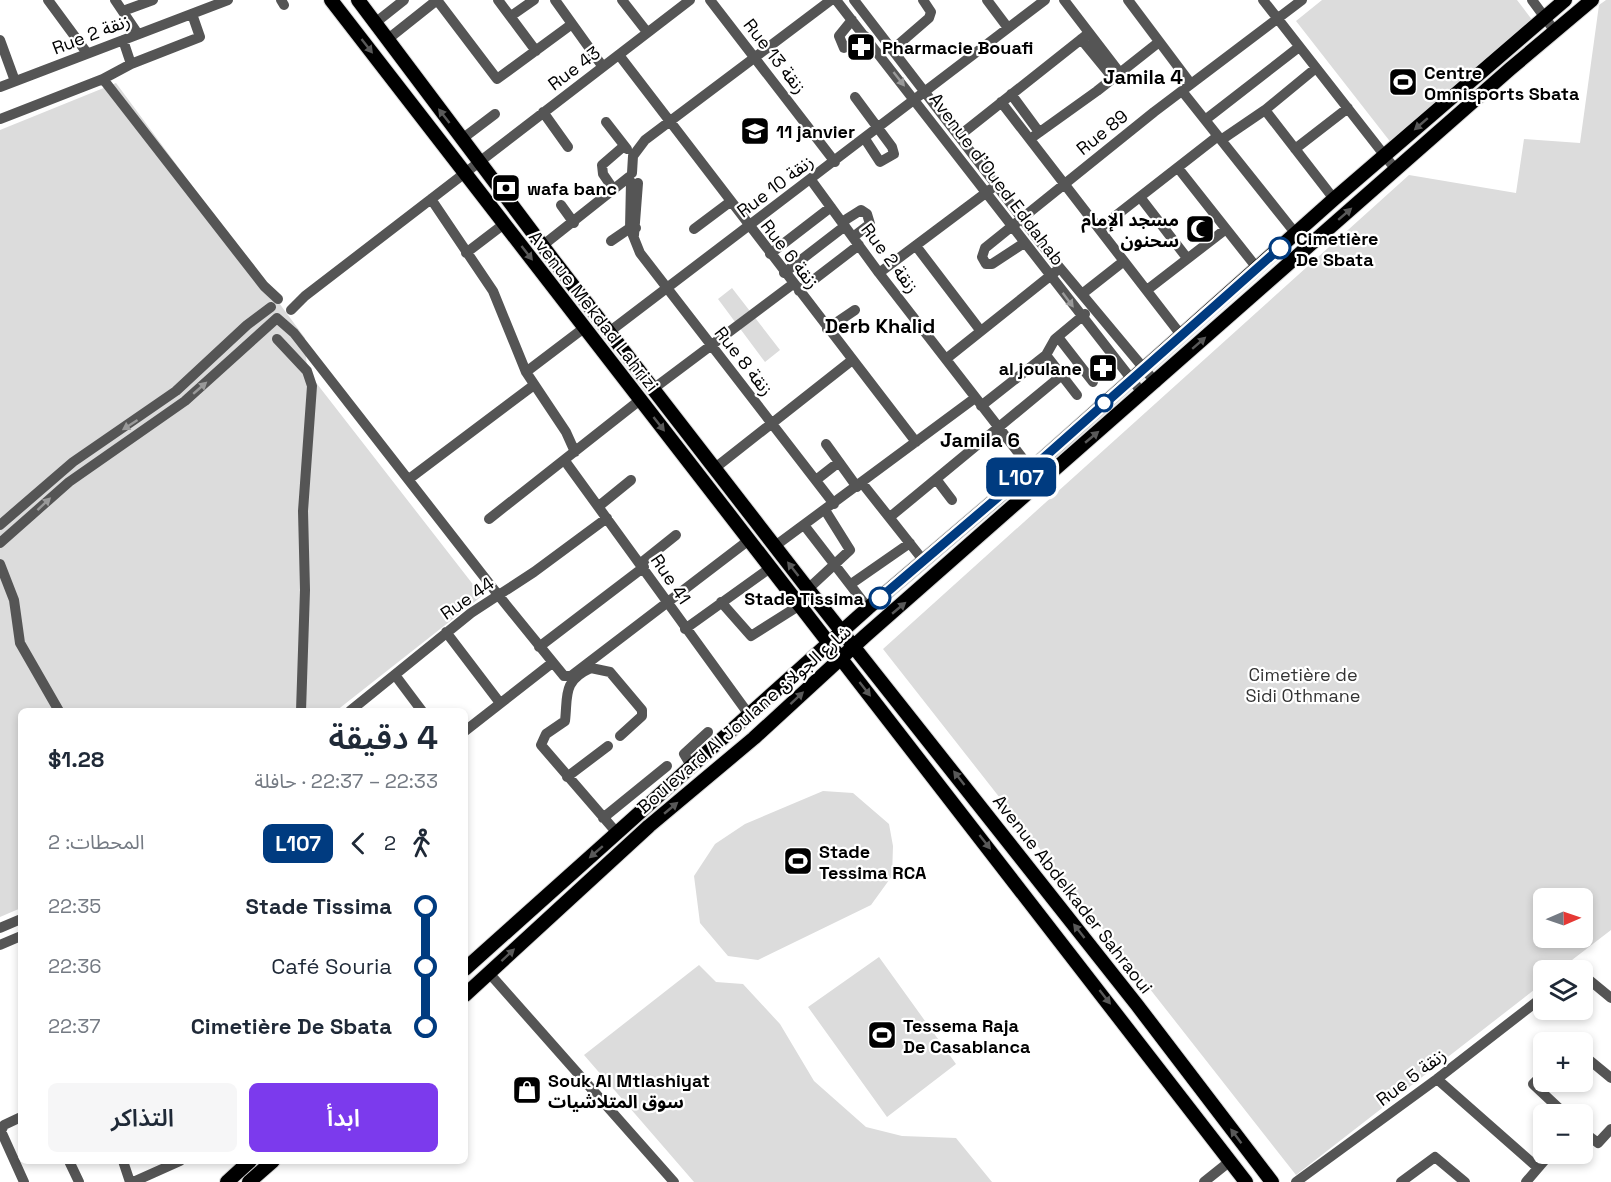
<!DOCTYPE html>
<html lang="ar">
<head>
<meta charset="utf-8">
<style>
  :root { --surface:#fff; --page:#f6f6f7; --text:#1f2937; --muted:#747a83; --accent:#7c3aed }
  body { margin:0; font-family:"Space Grotesk","Noto Sans Arabic",sans-serif; background:var(--page); color:var(--text); direction:rtl; height:100vh; display:flex; flex-direction:column; font-size:22px; white-space:nowrap }
  * { box-sizing:border-box; margin:0 }
  p { font-size:20px; color:var(--muted) }
  .icon { flex:none; width:33px; height:33px; fill:none; stroke:currentColor; stroke-width:2; stroke-linecap:round; stroke-linejoin:round }
  .map { position:relative; flex:1; overflow:hidden; direction:ltr }
  .sheet { position:absolute; left:18px; top:708px; width:450px; height:456px; display:flex; flex-direction:column; background:var(--surface); border-radius:9px; box-shadow:0 3px 9px #0003; direction:rtl }
  .sheet>* { flex:none }
  .badge { padding:0 12px; border-radius:9px; font-size:21px; line-height:39px }
  .needle { width:39px; rotate:88deg }
  .buttons { position:absolute; left:1533px; top:888px; display:grid; gap:12px }
  .buttons a { display:grid; place-items:center; width:60px; height:60px; border-radius:9px; background:var(--surface); box-shadow:0 3px 9px #0003; font-size:30px }
  .map>.badge { position:absolute; translate:-50% -50%; box-shadow:0 0 0 3px #fff }
  .legs { display:flex; align-items:center; gap:9px; height:66px; padding:0 30px; font-size:20px }
  .legs p { margin-inline-start:auto }
  .summary { display:flex; align-items:center; justify-content:space-between; height:102px; padding:0 30px }
  h1 { font-size:33px; font-weight:600; line-height:45px }
  .primary-button { display:flex; gap:12px; margin-top:auto; padding:12px 30px }
  .primary-button a { flex:1; height:69px; border-radius:9px; background:var(--accent); color:#fff; font-size:24px; font-weight:600; line-height:69px; text-align:center }
  .primary-button a+a { background:var(--page); color:var(--text) }
  ul { padding:0 30px; list-style:none }
  li { display:flex; align-items:center; gap:21px; height:60px; font-size:22px }
  li i { display:grid; place-items:center; width:9px; height:100%; margin:0 8px; background:currentColor }
  li i::after { content:''; width:15px; height:15px; margin:-8px; border:4px solid; border-radius:50%; background:var(--surface) }
  li p { margin-inline-start:auto }
  li:first-child i { background:linear-gradient(#0000 50%,currentColor 0) }
  li:last-child i { background:linear-gradient(currentColor 50%,#0000 0) }
  .map>svg:first-child { display:block }
  .green { fill:#dcdcdc; fill-rule:evenodd }
  .lines { fill:none; stroke-linecap:round; stroke-linejoin:round }
  .major-casing { stroke:#dbdbdb; stroke-width:16 }
  .minor { stroke:#555; stroke-width:10 }
  .major { stroke:#000; stroke-width:14 }
  .oneway { fill:#595959 }
  .oneway2 { fill:#999 }
  .line-1-casing { stroke:#fff; stroke-width:14 }
  .line-1 { stroke:#003b80; stroke-width:9 }
  .stop-1-dot { fill:#fff; stroke:#003b80; stroke-width:3 }
  .labels { text-anchor:middle; dominant-baseline:central; stroke-width:4.5; stroke-linejoin:round; paint-order:stroke }
  .street-label { font-size:18px; fill:#000; stroke:#fff }
  .poi-label { font-size:18px; font-weight:bold; fill:#000; stroke:#fff; text-anchor:start }
  .stop-label { font-size:18px; font-weight:bold; fill:#000; stroke:#fff; text-anchor:start }
  .park-label { font-size:18px; fill:#333; stroke:#fff }
  .neighbourhood-label { font-size:20px; font-weight:bold; fill:#000; stroke:#fff }
</style>
</head>
<body>
<div class="map">
<svg width="1611" height="1182" viewBox="0 0 1611 1182">
  <rect width="100%" height="100%" fill="#fff"/>
  <path class="green" d="M 1322,0 L 1517,0 L 1533,21 L 1392,144 L 1296,21 Z
    M 1606,0 L 1611,0 L 1611,930 L 1559,970 L 1544,970 L 1543,983 L 1296,1175 L 883,649 L 1409,175 L 1516,193 L 1524,139 L 1580,143 L 1599,5 ZM 1582,898 L 1582,938 L 1544,938 L 1544,898 Z
    M 116,83 L 305,338 L 307,371 L 482,596 L 336,711 L 21,711 L 21,908 L 0,917 L 0,130 Z
    M 732,288 L 780,350 L 765,362 L 718,299 Z
    M 823,791 L 853,793 L 889,824 L 893,846 L 892,876 L 871,905 L 758,960 L 728,956 L 700,923 L 694,876 L 715,844 L 745,824 Z
    M 879,957 L 956,1064 L 887,1117 L 808,1007 Z
    M 699,965 L 716,982 L 743,984 L 780,1024 L 814,1081 L 866,1127 L 902,1136 L 956,1138 L 992,1182 L 694,1182 L 584,1055 Z"/>
  <g class="lines">
    <g class="major-casing">
      <path id="major" d="M 331,0 L 1246,1182
        M 358,0 L 551,257 L 808,589 L 1137,1005 L 1272,1182
        M 465,969 L 868,608 L 1031,469 L 1334,199 L 1565,0
        M 465,995 L 649,826 L 754,738 L 865,636 L 1510,69 L 1592,0
        M 227,1182 L 250,1161
        M 249,1182 L 273,1161"/>
    </g>
    <path class="minor" d="M 48,0 L 87,53
      M 115,0 L 138,34
      M 281,0 L 284,5
      M 437,0 L 497,79 L 572,24
      M 498,0 L 536,51
      M 555,0 L 603,67
      M 622,0 L 647,32
      M 710,0 L 835,162
      M 836,0 L 1143,394
      M 854,0 L 1060,268 L 1156,383
      M 987,0 L 1008,28
      M 1064,0 L 1120,73
      M 1128,0 L 1191,84
      M 1263,0 L 1396,170
      M 1532,0 L 1554,30
      M 123,11 L 153,0
      M 511,16 L 534,0
      M 852,20 L 839,36 L 844,48 L 865,36
      M 375,23 L 404,0
      M 388,39 L 437,0
      M 1081,39 L 1113,78
      M 0,40 L 15,81
      M 123,40 L 131,64
      M 892,50 L 929,18 L 931,12 L 923,0
      M 619,55 L 916,442
      M 103,79 L 131,64 L 200,37 L 192,14
      M 0,87 L 228,0
      M 1182,91 L 1296,234
      M 1011,94 L 1039,132
      M 855,97 L 892,147 L 894,154 L 880,162 L 865,139
      M 1001,102 L 1181,335
      M 1265,110 L 1334,199
      M 543,112 L 568,147
      M 0,119 L 103,79 L 264,286 L 278,299
      M 1205,120 L 1299,47
      M 606,122 L 627,149
      M 959,136 L 1089,33
      M 462,139 L 495,114
      M 1030,139 L 1097,91 L 1159,42
      M 1221,140 L 1265,110 L 1316,68
      M 1295,149 L 1348,108
      M 1178,168 L 1257,268
      M 632,173 L 633,156 L 645,140 L 831,0
      M 811,180 L 879,273 L 1031,469
      M 631,182 L 630,228 L 640,253 L 834,504
      M 614,190 L 603,174 L 602,165 L 624,146
      M 1140,197 L 1187,258
      M 431,199 L 493,291 L 526,372 L 566,432 L 575,452
      M 561,205 L 574,223
      M 842,222 L 861,210 L 867,214 L 870,224 L 853,237
      M 1100,228 L 1218,136
      M 694,229 L 730,202
      M 634,235 L 638,183
      M 611,241 L 630,228 L 636,228
      M 1024,243 L 992,264 L 986,264 L 982,257 L 985,248 L 1154,112 L 1302,0
      M 542,246 L 629,177
      M 916,246 L 980,330
      M 466,253 L 504,224
      M 770,254 L 831,207
      M 784,273 L 845,226
      M 879,273 L 991,189
      M 1147,290 L 1226,229
      M 799,291 L 859,245
      M 1082,294 L 1124,261
      M 291,310 L 305,296 L 690,0
      M 278,319 L 294,333 L 499,596 L 564,676 L 571,676 L 749,540
      M 827,329 L 855,310
      M 609,332 L 1045,0
      M 1058,337 L 1093,382
      M 277,339 L 307,371 L 312,386 L 303,511 L 305,590 L 301,711
      M 1046,355 L 1077,395
      M 946,359 L 1055,272
      M 526,372 L 584,328
      M 653,389 L 793,284
      M 981,406 L 1046,355 L 1055,339 L 1085,314
      M 826,444 L 857,487
      M 565,461 L 750,716
      M 715,468 L 851,361
      M 409,479 L 534,385
      M 936,479 L 952,500
      M 816,480 L 839,462
      M 862,483 L 923,560
      M 599,506 L 631,480
      M 890,517 L 1062,375
      M 489,519 L 640,400
      M 0,525 L 73,462 L 176,391 L 247,325 L 271,307
      M 804,525 L 868,608
      M 0,543 L 69,482 L 185,401 L 277,318
      M 775,546 L 975,398
      M 641,563 L 676,535
      M 0,564 L 14,600 L 20,643 L 59,711
      M 851,584 L 910,543
      M 808,589 L 850,550 L 825,510
      M 721,602 L 751,636 L 800,605
      M 685,629 L 770,568
      M 446,632 L 500,703
      M 539,647 L 644,567
      M 395,675 L 422,711
      M 350,711 L 471,613 L 534,572 L 607,518
      M 465,731 L 552,663
      M 692,767 L 684,754 L 708,732
      M 567,777 L 608,746
      M 603,818 L 667,766
      M 617,833 L 541,745 L 546,734 L 565,721 C 568,696 562,681 591,668 L 610,672 L 642,710 L 642,716 L 620,736
      M 0,928 L 21,919
      M 0,945 L 21,936
      M 489,973 L 674,1182
      M 1582,974 L 1611,998
      M 1582,1054 L 1611,1078
      M 1544,1073 L 1533,1084 L 1565,1114
      M 1437,1079 L 1538,1168
      M 21,1117 L 4,1125 L 1,1131 L 24,1182
      M 1582,1131 L 1598,1143 L 1611,1129
      M 69,1161 L 79,1182
      M 123,1161 L 130,1182
      M 133,1182 L 180,1161
      M 1204,1182 L 1229,1162
      M 1296,1182 L 1437,1079 L 1544,996
      M 1401,1182 L 1435,1157 L 1465,1182
      M 1526,1182 L 1550,1154"/>
    <use href="#major" class="major"/>
  </g>
  <defs><path id="oneway-solid" d="M-6-.8H1V-3.2L6.5 0L1 3.2V.8H-6Z" transform="scale(1.5)"/></defs>
  <g class="oneway">
    <use href="#oneway-solid" transform="translate(367 46) rotate(52)"/>
    <use href="#oneway-solid" transform="translate(444 116) rotate(-128)"/>
    <use href="#oneway-solid" transform="translate(1421 124) rotate(139)"/>
    <use href="#oneway-solid" transform="translate(1345 214) rotate(-41)"/>
    <use href="#oneway-solid" transform="translate(527 253) rotate(52)"/>
    <use href="#oneway-solid" transform="translate(1199 343) rotate(-41)"/>
    <use href="#oneway-solid" transform="translate(659 424) rotate(52)"/>
    <use href="#oneway-solid" transform="translate(1092 437) rotate(-40)"/>
    <use href="#oneway-solid" transform="translate(793 569) rotate(-128)"/>
    <use href="#oneway-solid" transform="translate(899 608) rotate(-40)"/>
    <use href="#oneway-solid" transform="translate(865 689) rotate(52)"/>
    <use href="#oneway-solid" transform="translate(797 698) rotate(-43)"/>
    <use href="#oneway-solid" transform="translate(959 778) rotate(-128)"/>
    <use href="#oneway-solid" transform="translate(671 808) rotate(-40)"/>
    <use href="#oneway-solid" transform="translate(985 842) rotate(52)"/>
    <use href="#oneway-solid" transform="translate(596 852) rotate(139)"/>
    <use href="#oneway-solid" transform="translate(1079 931) rotate(-128)"/>
    <use href="#oneway-solid" transform="translate(508 955) rotate(-43)"/>
    <use href="#oneway-solid" transform="translate(1105 997) rotate(52)"/>
    <use href="#oneway-solid" transform="translate(1236 1136) rotate(-127)"/>
  </g>
  <g class="oneway2">
    <use href="#oneway-solid" transform="translate(899 79) rotate(52)"/>
    <use href="#oneway-solid" transform="translate(1068 300) rotate(53)"/>
    <use href="#oneway-solid" transform="translate(200 388) rotate(-41)"/>
    <use href="#oneway-solid" transform="translate(130 425) rotate(147)"/>
    <use href="#oneway-solid" transform="translate(44 504) rotate(-43)"/>
  </g>
  <g class="lines">
    <g class="line-1-casing">
      <path id="line-1" d="M 880,598 L 1031,469 L 1280,248"/>
    </g>
    <use href="#line-1" class="line-1"/>
  </g>
  <defs>
    <g id="pharmacy-square" transform="scale(1.5)"><rect x="-9" y="-9" width="18" height="18" rx="4" fill="#000" stroke="#fff"/><path d="M-2-6h4v4h4v4h-4v4h-4v-4h-4v-4h4Z" fill="#fff"/></g>
    <g id="stadium-square" transform="scale(1.5)"><rect x="-9" y="-9" width="18" height="18" rx="4" fill="#000" stroke="#fff"/><path d="M0-5a6.5 5 0 1 0 0 10a6.5 5 0 1 0 0-10ZM-3.5-1.8h7v3.6h-7Z" fill="#fff"/></g>
    <g id="school-square" transform="scale(1.5)"><rect x="-9" y="-9" width="18" height="18" rx="4" fill="#000" stroke="#fff"/><path d="M0-5L7-2L0 1L-7-2ZM-4 1L0 2.5L4 1V4Q0 6-4 4Z" fill="#fff"/></g>
    <g id="bank-square" transform="scale(1.5)"><rect x="-9" y="-9" width="18" height="18" rx="4" fill="#000" stroke="#fff"/><path d="M-6-4H6V4H-6ZM0-2.3a2.3 2.3 0 1 0 0 4.6a2.3 2.3 0 1 0 0-4.6Z" fill="#fff"/></g>
    <g id="mosque-square" transform="scale(1.5)"><rect x="-9" y="-9" width="18" height="18" rx="4" fill="#000" stroke="#fff"/><path d="M3.5-4.9A6 6 0 1 0 3.5 4.9A5 5 0 1 1 3.5-4.9Z" fill="#fff"/></g>
    <g id="shop-square" transform="scale(1.5)"><rect x="-9" y="-9" width="18" height="18" rx="4" fill="#000" stroke="#fff"/><path d="M-5-2.5h2.3a2.7 3.5 0 0 1 5.4 0H5L5.5 6h-11ZM-1.5-2.5h3a1.5 2.3 0 0 0-3 0Z" fill="#fff"/></g>
  </defs>
  <g fill-rule="evenodd">
    <use href="#pharmacy-square" x="861" y="47"/>
    <use href="#stadium-square" x="1403" y="82"/>
    <use href="#school-square" x="755" y="131"/>
    <use href="#bank-square" x="506" y="188"/>
    <use href="#mosque-square" x="1200" y="229"/>
    <use href="#pharmacy-square" x="1103" y="368"/>
    <use href="#stadium-square" x="798" y="861"/>
    <use href="#stadium-square" x="882" y="1035"/>
    <use href="#shop-square" x="527" y="1090"/>
  </g>
  <g class="stop-1-dot">
    <circle cx="1280" cy="248" r="10"/>
    <circle cx="1104" cy="403" r="8"/>
    <circle cx="880" cy="598" r="10"/>
  </g>
  <g class="labels">
    <g class="street-label">
      <text transform="translate(91 34) rotate(-21)">Rue 2 زنقة</text>
      <text transform="translate(775 56) rotate(52)">Rue 13 زنقة</text>
      <text transform="translate(574 68) rotate(-37)">Rue 43</text>
      <text transform="translate(1102 132) rotate(-39)">Rue 89</text>
      <text transform="translate(997 179) rotate(53)">Avenue d'Oued Eddahab</text>
      <text transform="translate(775 186) rotate(-37)">Rue 10 زنقة</text>
      <text transform="translate(790 254) rotate(52)">Rue 6 زنقة</text>
      <text transform="translate(890 258) rotate(53)">Rue 2 زنقة</text>
      <text transform="translate(594 311) rotate(52)">Avenue Mekdad Lahrizi</text>
      <text transform="translate(744 361) rotate(52)">Rue 8 زنقة</text>
      <text transform="translate(671 579) rotate(56)">Rue 41</text>
      <text transform="translate(467 598) rotate(-35)">Rue 44</text>
      <text transform="translate(744 719) rotate(-41)">Boulevard Al Joulane شارع الجولان</text>
      <text transform="translate(1073 894) rotate(52)">Avenue Abdelkader Sahraoui</text>
      <text transform="translate(1411 1077) rotate(-37)">Rue 5 زنقة</text>
    </g>
    <g class="poi-label">
      <text x="882" y="47">Pharmacie Bouafi</text>
      <text x="1424" y="72">Centre<tspan x="1424" dy="21">Omnisports Sbata</tspan></text>
      <text x="776" y="131">11 janvier</text>
      <text x="527" y="188">wafa banc</text>
      <text x="1179" y="219" text-anchor="end">مسجد الإمام<tspan x="1179" dy="21">سحنون</tspan></text>
      <text x="1082" y="368" text-anchor="end">al joulane</text>
      <text x="819" y="851">Stade<tspan x="819" dy="21">Tessima RCA</tspan></text>
      <text x="903" y="1025">Tessema Raja<tspan x="903" dy="21">De Casablanca</tspan></text>
      <text x="548" y="1080">Souk Al Mtlashiyat<tspan x="548" dy="21">سوق المتلاشيات</tspan></text>
    </g>
    <g class="stop-label">
      <text x="1296" y="238">Cimetière<tspan x="1296" dy="21">De Sbata</tspan></text>
      <text x="864" y="598" text-anchor="end">Stade Tissima</text>
    </g>
    <g class="park-label">
      <text x="1303" y="674">Cimetière de<tspan x="1303" dy="21">Sidi Othmane</tspan></text>
    </g>
    <g class="neighbourhood-label">
      <text x="1143" y="77">Jamila 4</text>
      <text x="880" y="326">Derb Khalid</text>
      <text x="980" y="440">Jamila 6</text>
    </g>
  </g>
</svg>
<div class="buttons">
<a><svg class="needle" viewBox="-14 -14 28 28"><path d="M0-13l5 13h-10z" fill="#e53935"/><path d="M0 13l5-13h-10z" fill="#747a83"/></svg></a>
<a><svg class="icon" aria-label="layers" viewBox="0 0 24 24"><path d="M12 4l9 5-9 5-9-5zM3 14l9 5 9-5"/></svg></a>
<a>+</a>
<a>−</a>
</div>
<b class="badge" style="left:1021px;top:477px;background:#003b80;color:#fff">L107</b>
<section class="sheet">
<div class="summary"><div><h1>4 دقيقة</h1><p>22:33 – 22:37 · حافلة</p></div><b>$1.28</b></div>
<div class="legs"><svg class="icon" aria-label="walk" viewBox="0 0 24 24"><circle cx="13" cy="4" r="2"/><path d="M13 8l-2 6 4 7M11 14l-3 7M7 12l3-4h3l4 4"/></svg>2<svg class="icon" aria-label="back" viewBox="0 0 24 24"><path d="M15 5l-7 7 7 7"/></svg><b class="badge" style="background:#003b80;color:#fff">L107</b><p>المحطات: 2</p></div>
<ul>
<li><i style="color:#003b80"></i><b>Stade Tissima</b><p>22:35</p></li>
<li><i style="color:#003b80"></i><span>Café Souria</span><p>22:36</p></li>
<li><i style="color:#003b80"></i><b>Cimetière De Sbata</b><p>22:37</p></li>
</ul>
<div class="primary-button"><a>ابدأ</a><a>التذاكر</a></div>
</section>
</div>
</body>
</html>
